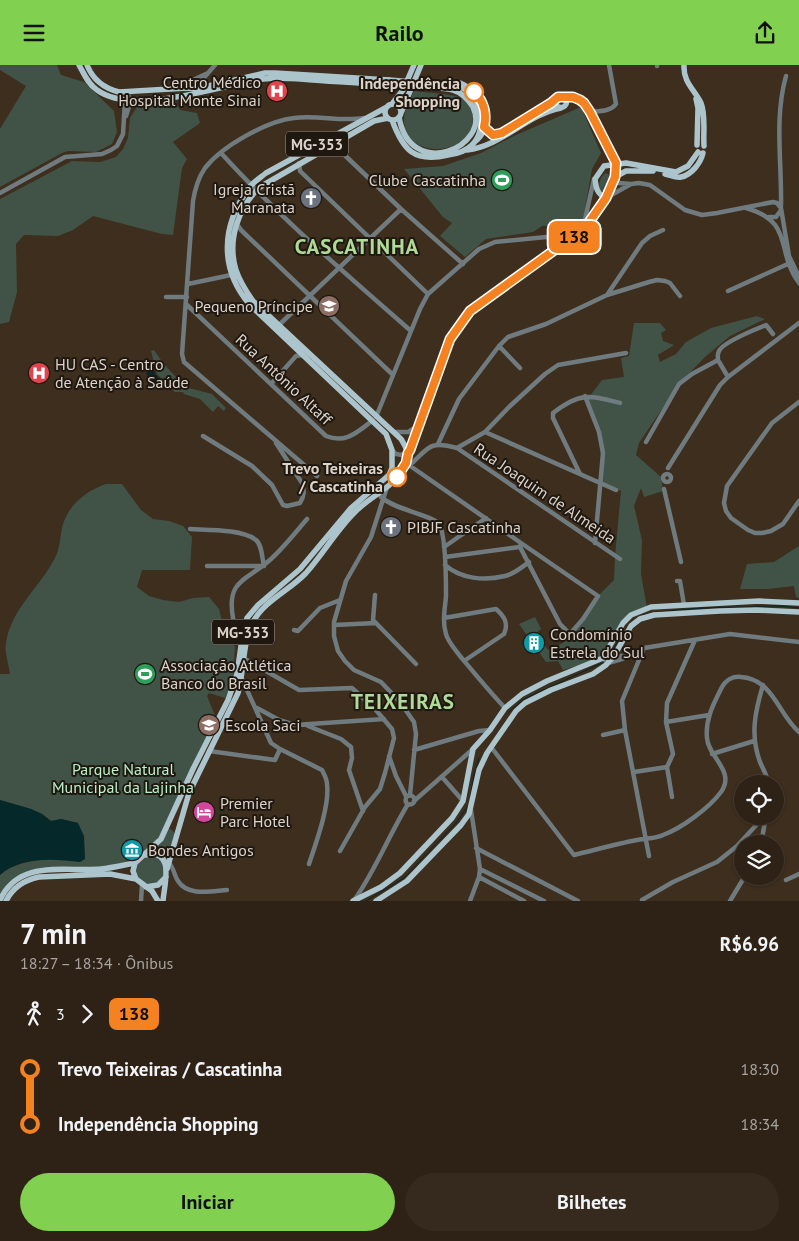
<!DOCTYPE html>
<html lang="pt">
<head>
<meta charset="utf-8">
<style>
  :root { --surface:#2e2216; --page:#362a1f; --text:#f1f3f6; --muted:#a7a4a1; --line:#493f35; --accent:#82d04f }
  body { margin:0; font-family:"PT Sans",sans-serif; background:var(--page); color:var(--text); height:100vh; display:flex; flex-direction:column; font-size:19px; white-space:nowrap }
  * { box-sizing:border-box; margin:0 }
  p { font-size:16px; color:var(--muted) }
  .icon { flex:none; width:28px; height:28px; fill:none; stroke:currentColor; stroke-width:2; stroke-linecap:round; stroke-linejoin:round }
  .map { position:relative; height:836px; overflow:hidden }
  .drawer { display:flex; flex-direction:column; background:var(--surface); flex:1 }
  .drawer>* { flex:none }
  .badge { padding:0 10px; border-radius:8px; font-size:18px; line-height:32px }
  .controls { position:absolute; left:734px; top:710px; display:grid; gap:10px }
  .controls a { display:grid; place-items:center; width:50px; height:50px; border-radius:50%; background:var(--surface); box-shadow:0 1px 4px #0004,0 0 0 1px var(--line); font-size:25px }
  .map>.badge { position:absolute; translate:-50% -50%; box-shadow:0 0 0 2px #fff }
  .legs { display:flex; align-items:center; gap:8px; height:55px; padding:0 20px; font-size:16px }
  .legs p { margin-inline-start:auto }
  .summary { display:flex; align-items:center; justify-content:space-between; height:85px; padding:0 20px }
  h1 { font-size:28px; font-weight:600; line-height:38px }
  .action { display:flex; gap:10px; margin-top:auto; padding:10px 20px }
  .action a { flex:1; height:58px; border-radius:30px; background:var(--accent); color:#111; font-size:20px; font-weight:600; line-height:58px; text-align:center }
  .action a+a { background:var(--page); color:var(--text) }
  ul { padding:0 20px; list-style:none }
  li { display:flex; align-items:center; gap:18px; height:55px; font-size:19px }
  li i { display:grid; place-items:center; width:8px; height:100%; margin:0 6px; background:currentColor }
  li i::after { content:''; width:12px; height:12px; margin:-6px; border:4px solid; border-radius:50%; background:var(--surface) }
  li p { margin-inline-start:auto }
  li:first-child i { background:linear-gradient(#0000 50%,currentColor 0) }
  li:last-child i { background:linear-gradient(currentColor 50%,#0000 0) }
  header { display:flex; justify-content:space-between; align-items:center; height:65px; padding:0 20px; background:var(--accent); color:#111; font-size:22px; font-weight:600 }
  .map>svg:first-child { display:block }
  .green { fill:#415347 }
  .water { fill:#05282a }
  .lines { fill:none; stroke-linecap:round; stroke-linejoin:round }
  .stream { stroke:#05282a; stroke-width:1 }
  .minor { stroke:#6f7b7f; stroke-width:4.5 }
  .major { stroke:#acc5cd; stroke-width:5.5 }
  .major-bridge { stroke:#acc5cd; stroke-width:5.5 }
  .line-1-casing { stroke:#fff; stroke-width:11 }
  .line-1 { stroke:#f58220; stroke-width:8 }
  .stop-1-dot { fill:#fff; stroke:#f58220; stroke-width:2.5 }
  .labels { text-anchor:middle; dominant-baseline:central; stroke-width:4; stroke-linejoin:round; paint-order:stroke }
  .shield { fill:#1f1811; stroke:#a49b92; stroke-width:1 }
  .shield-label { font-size:15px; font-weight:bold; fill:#ddd3c9 }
  .poi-label { font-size:16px; fill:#ddd3c9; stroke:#1f1811; text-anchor:start }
  .stop-label { font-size:16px; font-weight:bold; fill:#ddd3c9; stroke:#1f1811; text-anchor:end }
  .street-label { font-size:16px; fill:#ddd3c9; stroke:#1f1811 }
  .park-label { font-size:16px; fill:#b9f2cb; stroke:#1f1811 }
  .district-label { font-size:21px; font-weight:bold; letter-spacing:1px; fill:#afda98; stroke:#1f1811 }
</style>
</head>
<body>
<header><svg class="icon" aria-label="menu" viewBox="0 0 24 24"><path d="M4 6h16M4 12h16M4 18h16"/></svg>Railo<svg class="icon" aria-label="share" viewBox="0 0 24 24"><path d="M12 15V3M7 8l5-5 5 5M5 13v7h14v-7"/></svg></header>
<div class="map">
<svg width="799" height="836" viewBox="0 0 799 836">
  <rect width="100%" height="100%" fill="#3d2e1e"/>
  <path class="green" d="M 0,0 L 57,0 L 61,10 L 84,17 L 114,46 L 117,67 L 112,79 L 96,87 L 68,86 L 62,88 L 0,122 L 0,64 L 26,21 L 0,5 Z
    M 414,26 C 426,28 453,28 463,34 C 469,38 473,46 473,53 C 473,92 404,96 404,55 C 404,45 410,35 414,26 Z
    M 175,35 L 180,45 L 197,48 L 200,58 L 173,77 L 187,94 L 182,103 L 173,170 L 162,169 L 93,151 L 73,165 L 58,171 L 24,170 L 16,179 L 17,227 L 9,257 L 0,259 L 0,134 L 72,96 L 100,97 L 116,92 L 123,84 L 128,73 L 130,53 L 139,39 Z
    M 581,42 L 601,88 L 592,104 L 583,154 L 572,159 L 542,161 L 533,167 L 486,174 L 465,192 L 440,171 L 452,158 L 443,152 L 404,104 L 443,101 L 481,88 L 516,70 Z
    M 606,108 L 611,111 L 610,117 L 606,126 L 600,126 C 598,120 600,111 606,108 Z
    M 757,251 L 765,254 L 730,271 L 705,292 L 679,319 L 639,378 L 636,390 L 661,412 L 663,426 L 644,432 L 641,423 L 634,441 L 642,475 L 641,509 L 647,543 L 624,556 L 598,595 L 563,605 L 558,596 L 546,597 L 519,559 L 535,552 L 541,564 L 536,568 L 548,585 L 563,578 L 598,531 L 614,515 L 615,491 L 621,426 L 600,418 L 602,402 L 599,367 L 587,335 L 602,315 L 624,312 L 621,293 L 629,291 L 634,258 L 660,258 L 666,265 L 661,268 L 663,276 L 674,280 L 658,290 L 660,297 L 676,289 L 686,277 L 711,263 Z
    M 154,285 L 163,298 L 185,322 L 212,329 L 226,343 L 224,346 L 218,341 L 213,347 L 200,334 L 184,329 L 183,327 L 175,327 L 157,309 L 151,286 Z
    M 106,419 L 122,419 L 141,445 L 153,454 L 169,456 L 183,461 L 192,472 L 190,505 L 142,505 L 137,522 L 149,531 L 163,535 L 179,537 L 193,533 L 209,532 L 219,544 L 223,560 L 235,582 L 233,614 L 225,633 L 209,628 L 207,631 L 216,653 L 161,769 C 152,782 139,793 125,799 L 21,810 L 9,817 L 0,829 L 0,810 C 13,798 34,795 51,794 L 78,758 L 61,754 L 51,756 L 42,749 L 31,744 L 0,735 L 0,609 L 10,609 C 9,600 4,587 6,578 C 11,544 40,522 55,493 C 60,483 60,473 62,463 C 67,441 85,426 106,419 Z
    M 799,481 L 799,533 L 796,532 L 794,521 L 768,524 L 740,524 L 747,499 L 774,497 Z
    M 167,763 L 172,765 L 175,769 L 168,804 L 163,794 L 146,788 Z
    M 148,790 L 162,795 L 165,809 C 153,828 133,821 136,798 Z"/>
  <path class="water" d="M 151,295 L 155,309 L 162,316 L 154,322 L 147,312 L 146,298 Z
    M 0,735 L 31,744 L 42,749 L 51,756 L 61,754 L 78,758 L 84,771 L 85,794 L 80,797 C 54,794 21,791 0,810 Z"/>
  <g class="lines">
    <path class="stream" d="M 660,547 C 689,543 719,542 749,542 C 766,541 782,540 799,543
      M 643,550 L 651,548
      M 613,584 L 625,566
      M 509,647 L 524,634 L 602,598
      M 470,734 L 474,710 L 479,693
      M 366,836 L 404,813 L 456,758 L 467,742"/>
    <path class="minor" d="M 657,0 L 657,1
      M 178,22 L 208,8
      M 191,22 L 202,15 L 215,0
      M 590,47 C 599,46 610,47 616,39 L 609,0
      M 126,51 L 131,35 L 126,27
      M 333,79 L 401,144 L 463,199
      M 221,88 C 279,152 346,209 411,266
      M 299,98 L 300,106 L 428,229
      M 615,112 L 619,118 L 631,119 L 639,118 L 650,120 L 685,145 L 702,150 L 717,148 L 773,137 L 777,138 L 781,143 L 789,191 L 799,212
      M 0,128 L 65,92 L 102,89 L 111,85 L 117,81 L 123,69 L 125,35
      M 781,141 C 782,97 774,54 786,11
      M 746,143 C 795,157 775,186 799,218
      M 769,152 L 776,152 L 781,145
      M 237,159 L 241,165 L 393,310
      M 583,163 L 594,114
      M 188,219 L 231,210
      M 728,226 L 790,198
      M 607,230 L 642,178 L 650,171 L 663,165
      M 166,232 L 187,232
      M 186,239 L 326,371 C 346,379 357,367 372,356
      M 278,263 L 279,260 L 401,144
      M 499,281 L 520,303
      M 718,295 C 718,291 717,290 719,286 C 723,277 756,264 766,260 L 773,269
      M 271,319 L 296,291 L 302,290
      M 585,331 L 599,367 L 603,388 L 595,478
      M 799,337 L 772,358 L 727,421 L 724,438 L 726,446 L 731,453 L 748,465 L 755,468 L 762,468 L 771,466 L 783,459 L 799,436
      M 376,352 L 420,244 L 428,229 L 479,184 L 495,177 L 577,169
      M 393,367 L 408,367 L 418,361
      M 485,367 L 616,425
      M 203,371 L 252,401 L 272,420 L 283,440 L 287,441 L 300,438 C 304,431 305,426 302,418 L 276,378
      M 646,377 L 679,319 L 692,309 L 718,295 L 728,312
      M 438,379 L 459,334 L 499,281 L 508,272 L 546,259 L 607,230 L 649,217 L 657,215 L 665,216 L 670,218 L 680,231
      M 457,383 L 620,494
      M 392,385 L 396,389 L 402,390 L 410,385 L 450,274 L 458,261 L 470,246 L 578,169 L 585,163 L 606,133 L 631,119
      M 406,398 L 521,478 L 520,482 L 560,559 L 570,569 L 583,554 L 598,531 L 521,478
      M 409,401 C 429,383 428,375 457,383 L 485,367 L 509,342 L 545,309 L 558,300 L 626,288
      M 668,403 L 720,320 L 728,312 L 799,258
      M 580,409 L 553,353 L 553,348 C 580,327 589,330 620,338
      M663 413a4 4 0 1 1 8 0a4 4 0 1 1-8 0Z
      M 317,411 L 184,297 L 182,289 L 193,136 C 195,124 198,113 205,103 C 222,81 267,56 294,53 C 318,50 341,57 364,53
      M 387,422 L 371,472 L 346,516 L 334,557 L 334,571 L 338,586 L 345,596 L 354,605 L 381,617 L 400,637 L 414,657 L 416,669 L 410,730
      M 664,424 L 681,497
      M 381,432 C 395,445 432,450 439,459 C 446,469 446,517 446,531 C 445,544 442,556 446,569 C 448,577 455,584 460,591 C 475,609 489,626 505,643
      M 190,464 C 207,465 243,464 256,475 C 262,480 262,493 264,501
      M 444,482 L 486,453
      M 445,492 L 520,482
      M 445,500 C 461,514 484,516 505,511 C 514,509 522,502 529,497
      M 207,501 L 263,501
      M 677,516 L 680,516 L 684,540
      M 375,530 L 373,555 L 416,599
      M 444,553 L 496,544 C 504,551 509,558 504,569 L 464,596
      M 334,560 L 376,558
      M 294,565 L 298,566 L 320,543 L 340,535
      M 241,579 C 236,571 235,563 233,553 C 226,514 247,516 271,494 C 284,482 295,468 307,454
      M 644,583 L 622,636 L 625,665 L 649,791
      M 606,589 L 614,591 L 625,591
      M 603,593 L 608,598 L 622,594 L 644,583 L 730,569 L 799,577
      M 245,594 L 299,625 L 352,623 L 375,644 L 392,664 L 394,673 L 385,708 L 380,724 L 365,742 L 340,786
      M 242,614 L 271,678 L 280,684 L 322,705 C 324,709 327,714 327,719 C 330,740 316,778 309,799
      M 763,620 C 755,647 750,670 760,697 C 763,704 767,711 769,719
      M 257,643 L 279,655 L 295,660 L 384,654
      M 666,657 L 709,650
      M 308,661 L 341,674 L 351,682 L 352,693 L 349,705 L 363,746
      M 603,670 L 625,665
      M 491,682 L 574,790 C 595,785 616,779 637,775 C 646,773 655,774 663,770 C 682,763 709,743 721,727 C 736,706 708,692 707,673 C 705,654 714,638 722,622 C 726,615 733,611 741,612 C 773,614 778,649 799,667
      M 414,685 L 479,666 L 490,665
      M 209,686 L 275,695 L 280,684
      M 712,689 L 754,676
      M 389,691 L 396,711 L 406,731
      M 634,707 L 667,702
      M 442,712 L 463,736
      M405.5 735a4.5 4.5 0 1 1 9 0a4.5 4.5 0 1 1-9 0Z
      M 672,732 L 667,702 L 673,689 L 666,657 L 667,638 L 695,575
      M 414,736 L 473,684
      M 761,779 L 766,751
      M 476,783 L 578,836
      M 169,798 C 174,803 174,810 178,816 C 188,832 212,826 227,825
      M 480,804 L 544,836
      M 479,812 L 524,836
      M 786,815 L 799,809
      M 355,834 C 376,804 389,770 408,739
      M 642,835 L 673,817 L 717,797 L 737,781 L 760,756 L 766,751
      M 141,836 L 142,820
      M 470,836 L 479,812 L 480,804 L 471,745
      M 730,836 L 745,811"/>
    <path class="major" d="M 79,0 C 84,9 88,19 97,25 C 134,52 220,20 263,14 C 280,12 297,14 313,15 C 338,17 363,18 389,20
      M 87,0 C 93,15 103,23 119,27 L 204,22 L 265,8 L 275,8 L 389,15
      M 684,0 C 683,17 694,24 701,38 C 706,50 703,68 704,81
      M 460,18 C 481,27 497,56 477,75
      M555.5 37a5.5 5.5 0 1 1 11 0a5.5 5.5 0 1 1-11 0Z
      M 565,33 C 572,32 578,32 584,38 L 616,98 L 615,112 L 606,133 C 597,129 596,123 595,114 L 604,101 L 626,98 L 676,107 L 688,101 L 698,87
      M 696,34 L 698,43 L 697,80
      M 392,39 L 403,25 L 414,0
      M385 47a8 8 0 1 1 16 0a8 8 0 1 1-16 0Z
      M 401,48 L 421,0
      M 399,52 C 410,117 492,82 473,42 C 469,35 461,27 453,25 C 445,23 435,23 426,22
      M 392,55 C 403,85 414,98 448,90 C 456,89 466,86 472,80 C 488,64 482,30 460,22 C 450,18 437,19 426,18
      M 484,62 L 493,70 L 502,68 L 556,35
      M 467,85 C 502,81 526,50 561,43
      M 665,109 C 670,110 676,113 681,112 C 692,110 701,97 703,88
      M 615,112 L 626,106 L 653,106
      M 145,790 C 176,783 164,820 163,836
      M 167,804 L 189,728 L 238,628 C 244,607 243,574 253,557 C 264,536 290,525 306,508 C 323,489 336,466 354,448 C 370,431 397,421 406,399 C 410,389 406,382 401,374 L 253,236 C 246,226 240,217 236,205 C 227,176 238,142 260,122 L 374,56 L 388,53
      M 146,822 L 158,820 L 166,812
      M 0,835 C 19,794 64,807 101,804 C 112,803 124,800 135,798
      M 6,836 C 13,822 24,815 39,812 L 110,809 L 136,814
      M 158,836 L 152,826 L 136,814 L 133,806 L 135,798 L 161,774 L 193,704 L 228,635 L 237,609 L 243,567 L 247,553 L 258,540 L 300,504 L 351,443 L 389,410 L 392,403 L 392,385 L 386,369 L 250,240 C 219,204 221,161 249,123 C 253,117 260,113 266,108 L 387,42
      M 353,836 L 381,822 L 400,808 L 452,753 L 463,736 L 473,684 L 490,665 L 505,643 L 522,629 L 547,616 L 603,593 L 623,558 L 631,550 L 651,542 L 759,536 L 799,538
      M 376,836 L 407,816 L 461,760 L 469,749 L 479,705 L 487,688 L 516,646 L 525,638 L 551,625 L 593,609 L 606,600 L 614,591 L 631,561 L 640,554 L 654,550 L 720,546 L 756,545 L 799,547"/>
    <path class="major-bridge" d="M 389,15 L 426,18
      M 389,20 L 426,22"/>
  </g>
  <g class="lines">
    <g class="line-1-casing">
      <path id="line-1" d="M 397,412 L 406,398 L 408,388 L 410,385 L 450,274 L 470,246 L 585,163 L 606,133 L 615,112 L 616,98 L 590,47 L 584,38 L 580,35 L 573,32 L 558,32 L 551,38 L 502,68 L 493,70 L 484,62 C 487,49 484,36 474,27"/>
    </g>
    <use href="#line-1" class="line-1"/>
  </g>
  <defs>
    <g id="hospital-disc" transform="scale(1.125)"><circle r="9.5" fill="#e0444e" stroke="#1f1811"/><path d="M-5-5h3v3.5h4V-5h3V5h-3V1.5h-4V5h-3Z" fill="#fff"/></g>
    <g id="stadium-disc" transform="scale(1.125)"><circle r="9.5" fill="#2e9e5b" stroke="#1f1811"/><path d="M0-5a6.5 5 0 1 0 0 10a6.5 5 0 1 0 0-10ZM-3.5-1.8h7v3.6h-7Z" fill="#fff"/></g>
    <g id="church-disc" transform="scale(1.125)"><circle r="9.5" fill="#6b7280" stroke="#1f1811"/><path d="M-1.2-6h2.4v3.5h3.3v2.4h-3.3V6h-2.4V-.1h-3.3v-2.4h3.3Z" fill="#fff"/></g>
    <g id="school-disc" transform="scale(1.125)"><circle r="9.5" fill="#8d6e63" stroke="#1f1811"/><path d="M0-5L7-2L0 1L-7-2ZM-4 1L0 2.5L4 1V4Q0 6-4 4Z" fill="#fff"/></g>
    <g id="building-disc" transform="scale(1.125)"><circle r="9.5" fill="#0f9aa8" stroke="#1f1811"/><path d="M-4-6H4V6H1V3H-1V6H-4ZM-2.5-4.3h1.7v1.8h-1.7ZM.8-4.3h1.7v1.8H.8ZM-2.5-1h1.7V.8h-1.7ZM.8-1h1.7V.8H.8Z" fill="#fff"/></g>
    <g id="hotel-disc" transform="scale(1.125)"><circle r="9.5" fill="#d1479c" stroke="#1f1811"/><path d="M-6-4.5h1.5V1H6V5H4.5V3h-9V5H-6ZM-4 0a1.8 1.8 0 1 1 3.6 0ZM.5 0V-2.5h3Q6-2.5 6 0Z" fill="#fff"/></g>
    <g id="museum-disc" transform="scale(1.125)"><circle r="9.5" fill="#0f9aa8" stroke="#1f1811"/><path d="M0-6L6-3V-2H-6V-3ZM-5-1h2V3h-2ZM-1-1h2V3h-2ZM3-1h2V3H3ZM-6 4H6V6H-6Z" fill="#fff"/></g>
  </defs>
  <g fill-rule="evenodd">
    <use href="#hospital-disc" x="277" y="26"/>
    <use href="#stadium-disc" x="502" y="115"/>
    <use href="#church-disc" x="311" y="133"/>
    <use href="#school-disc" x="329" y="241"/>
    <use href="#hospital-disc" x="39" y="308"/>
    <use href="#church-disc" x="391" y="462"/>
    <use href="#building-disc" x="534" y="578"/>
    <use href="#stadium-disc" x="145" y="609"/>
    <use href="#school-disc" x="209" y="660"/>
    <use href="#hotel-disc" x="204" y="747"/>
    <use href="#museum-disc" x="132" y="785"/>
  </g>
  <g class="stop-1-dot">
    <circle cx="474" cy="27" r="9"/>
    <circle cx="397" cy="412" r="9"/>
  </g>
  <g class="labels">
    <g class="shield">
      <rect x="286" y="66.5" width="62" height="25" rx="4"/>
      <rect x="212" y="554.5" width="62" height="25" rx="4"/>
    </g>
    <g class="shield-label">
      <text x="317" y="79">MG-353</text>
      <text x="243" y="567">MG-353</text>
    </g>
    <g class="poi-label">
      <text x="261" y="17" text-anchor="end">Centro Médico<tspan x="261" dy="18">Hospital Monte Sinai</tspan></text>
      <text x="486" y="115" text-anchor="end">Clube Cascatinha</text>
      <text x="295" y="124" text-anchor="end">Igreja Cristã<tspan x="295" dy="18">Maranata</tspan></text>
      <text x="313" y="241" text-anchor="end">Pequeno Príncipe</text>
      <text x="55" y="299">HU CAS - Centro<tspan x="55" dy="18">de Atenção à Saúde</tspan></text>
      <text x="407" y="462">PIBJF Cascatinha</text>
      <text x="550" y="569">Condomínio<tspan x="550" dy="18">Estrela do Sul</tspan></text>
      <text x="161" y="600">Associação Atlética<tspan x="161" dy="18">Banco do Brasil</tspan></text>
      <text x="225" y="660">Escola Saci</text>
      <text x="220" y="738">Premier<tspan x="220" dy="18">Parc Hotel</tspan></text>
      <text x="148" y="785">Bondes Antigos</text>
    </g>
    <g class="stop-label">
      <text x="460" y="18">Independência<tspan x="460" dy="18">Shopping</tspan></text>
      <text x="383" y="403">Trevo Teixeiras<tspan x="383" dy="18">/ Cascatinha</tspan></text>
    </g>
    <g class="street-label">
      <text transform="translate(284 314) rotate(43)">Rua Antônio Altaff</text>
      <text transform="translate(545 428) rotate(34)">Rua Joaquim de Almeida</text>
    </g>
    <g class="park-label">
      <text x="123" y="704">Parque Natural<tspan x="123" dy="18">Municipal da Lajinha</tspan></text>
    </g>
    <g class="district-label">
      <text x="357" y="181">CASCATINHA</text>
      <text x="403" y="636">TEIXEIRAS</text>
    </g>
  </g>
</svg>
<div class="controls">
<a><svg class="icon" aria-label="locate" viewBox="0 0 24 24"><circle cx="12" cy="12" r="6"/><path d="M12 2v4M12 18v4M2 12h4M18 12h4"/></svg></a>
<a><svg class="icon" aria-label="layers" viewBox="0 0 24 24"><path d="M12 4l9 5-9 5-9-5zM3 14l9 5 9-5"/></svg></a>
</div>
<b class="badge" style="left:574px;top:172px;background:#f58220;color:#111">138</b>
</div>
<section class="drawer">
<div class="summary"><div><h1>7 min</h1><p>18:27 – 18:34 · Ônibus</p></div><b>R$6.96</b></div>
<div class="legs"><svg class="icon" aria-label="walk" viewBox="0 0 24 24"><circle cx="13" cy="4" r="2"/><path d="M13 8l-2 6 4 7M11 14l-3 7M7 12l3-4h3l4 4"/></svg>3<svg class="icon" aria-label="forward" viewBox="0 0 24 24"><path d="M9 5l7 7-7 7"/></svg><b class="badge" style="background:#f58220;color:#111">138</b></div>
<ul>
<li><i style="color:#f58220"></i><b>Trevo Teixeiras / Cascatinha</b><p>18:30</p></li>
<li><i style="color:#f58220"></i><b>Independência Shopping</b><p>18:34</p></li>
</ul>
<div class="action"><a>Iniciar</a><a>Bilhetes</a></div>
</section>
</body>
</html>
